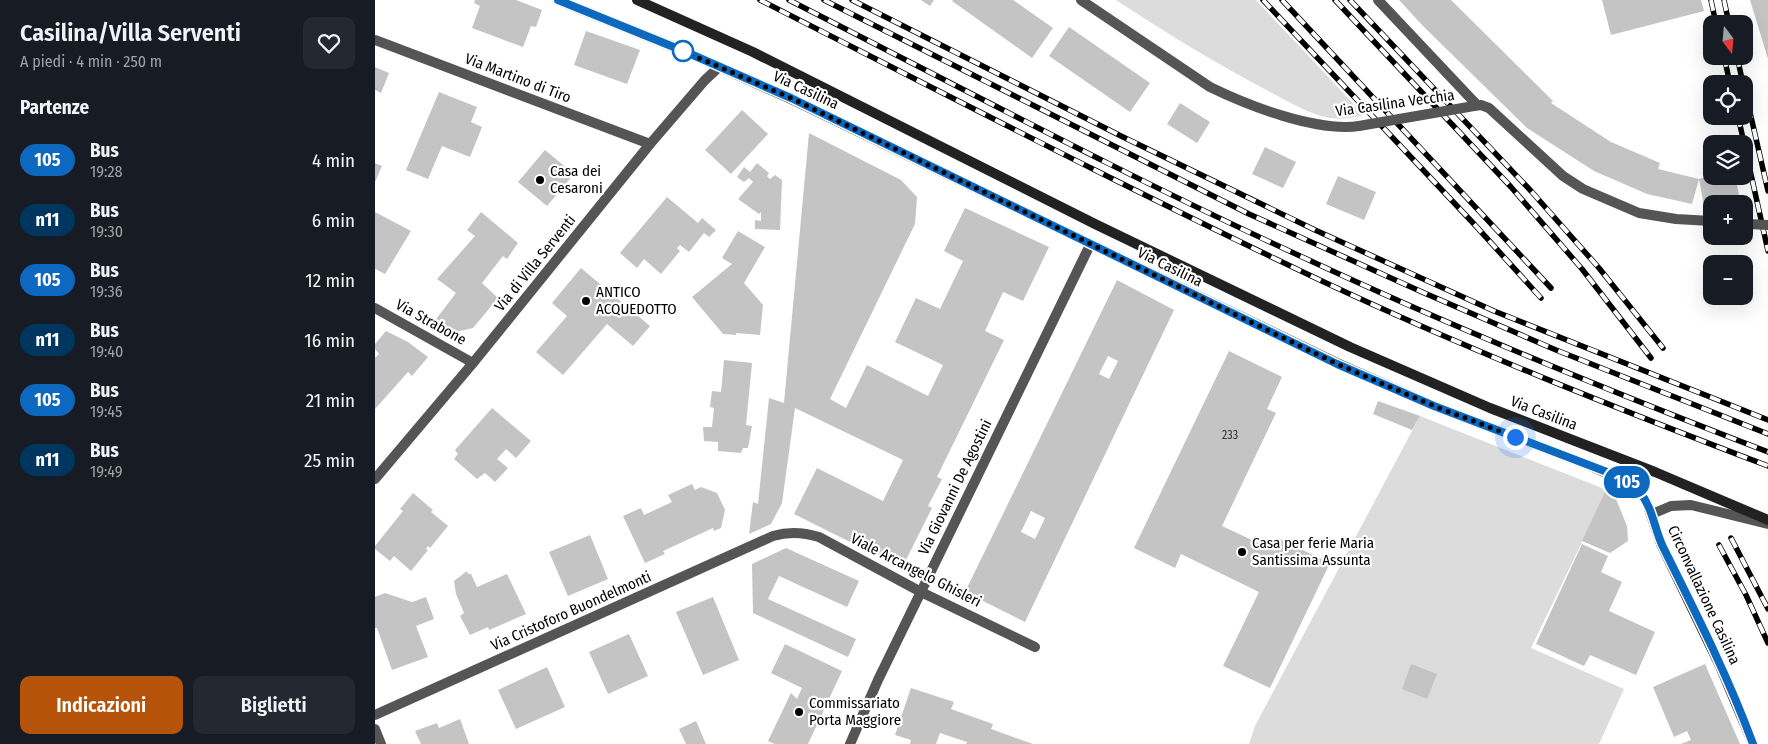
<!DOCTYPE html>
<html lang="it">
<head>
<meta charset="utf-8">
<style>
  :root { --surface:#171b24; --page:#242831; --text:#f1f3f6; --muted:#9ea1a6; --accent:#b45309 }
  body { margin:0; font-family:"Fira Sans Condensed",sans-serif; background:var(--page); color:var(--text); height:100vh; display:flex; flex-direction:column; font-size:19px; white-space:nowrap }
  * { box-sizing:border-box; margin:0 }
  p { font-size:16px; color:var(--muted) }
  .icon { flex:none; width:28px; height:28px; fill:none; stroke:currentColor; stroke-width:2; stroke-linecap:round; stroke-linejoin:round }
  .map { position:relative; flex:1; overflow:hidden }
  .side { display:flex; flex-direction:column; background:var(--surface); width:375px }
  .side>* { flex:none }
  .badge { padding:0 10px; border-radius:16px; font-size:18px; line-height:32px }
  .needle { width:32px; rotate:164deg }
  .tools { position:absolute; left:1328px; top:15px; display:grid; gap:10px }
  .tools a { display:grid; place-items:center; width:50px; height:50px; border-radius:10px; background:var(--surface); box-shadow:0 5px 20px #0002; font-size:25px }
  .you { position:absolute; width:25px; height:25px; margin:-12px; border:4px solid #fff; border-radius:50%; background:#1a73e8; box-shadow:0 0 0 8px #1a73e833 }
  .map>.badge { position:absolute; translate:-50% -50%; box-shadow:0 0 0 2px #fff }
  h2 { padding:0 20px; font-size:19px; line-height:45px }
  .round { display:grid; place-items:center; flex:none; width:52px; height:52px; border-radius:10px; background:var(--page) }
  .headline { display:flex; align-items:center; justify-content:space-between; height:85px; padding:0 20px }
  h1 { font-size:24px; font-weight:600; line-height:38px }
  .action { display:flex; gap:10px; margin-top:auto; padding:10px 20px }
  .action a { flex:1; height:58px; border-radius:10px; background:var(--accent); color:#fff; font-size:20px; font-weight:600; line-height:58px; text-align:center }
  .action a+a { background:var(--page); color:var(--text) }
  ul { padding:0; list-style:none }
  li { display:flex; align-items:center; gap:15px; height:60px; padding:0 20px }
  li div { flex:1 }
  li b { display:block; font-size:19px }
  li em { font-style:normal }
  li .badge { min-width:55px; font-weight:700; text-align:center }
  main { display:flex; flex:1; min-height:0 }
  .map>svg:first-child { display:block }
  .green { fill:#dcdcdc }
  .building { fill:#c4c4c4; fill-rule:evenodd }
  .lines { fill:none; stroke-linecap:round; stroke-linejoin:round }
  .minor { stroke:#555; stroke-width:10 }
  .tertiary { stroke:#555; stroke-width:10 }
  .secondary { stroke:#222; stroke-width:10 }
  .rail-casing { stroke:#000; stroke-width:5.5 }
  .rail { stroke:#fff; stroke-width:4; stroke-dasharray:11; stroke-linecap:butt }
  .tertiary-bridge { stroke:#555; stroke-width:10 }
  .line-casing { stroke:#fff; stroke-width:11 }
  .line { stroke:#0c69bf; stroke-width:8 }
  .walk { stroke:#000; stroke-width:5; stroke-dasharray:0 9 }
  .stop-dot { fill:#fff; stroke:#0c69bf; stroke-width:2.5 }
  .poi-dot { fill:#000; stroke:#fff; stroke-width:2 }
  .labels { text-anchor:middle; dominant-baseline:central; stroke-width:4.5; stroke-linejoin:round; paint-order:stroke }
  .number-label { font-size:12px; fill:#313131 }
  .street-label { font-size:15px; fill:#000; stroke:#fff }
  .poi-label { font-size:15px; fill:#000; stroke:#fff; text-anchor:start }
</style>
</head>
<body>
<main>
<section class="side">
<div class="headline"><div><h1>Casilina/Villa Serventi</h1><p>A piedi · 4 min · 250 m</p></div><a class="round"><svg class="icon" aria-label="heart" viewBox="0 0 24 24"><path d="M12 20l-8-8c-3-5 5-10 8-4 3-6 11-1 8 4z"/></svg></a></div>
<h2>Partenze</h2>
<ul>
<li><span class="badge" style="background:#0c69bf;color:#fff">105</span><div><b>Bus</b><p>19:28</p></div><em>4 min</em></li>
<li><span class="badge" style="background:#00365f;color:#fff">n11</span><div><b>Bus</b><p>19:30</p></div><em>6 min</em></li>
<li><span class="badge" style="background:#0c69bf;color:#fff">105</span><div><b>Bus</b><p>19:36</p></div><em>12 min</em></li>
<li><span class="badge" style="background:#00365f;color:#fff">n11</span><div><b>Bus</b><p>19:40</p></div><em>16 min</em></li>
<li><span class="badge" style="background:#0c69bf;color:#fff">105</span><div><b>Bus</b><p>19:45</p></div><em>21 min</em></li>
<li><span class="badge" style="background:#00365f;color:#fff">n11</span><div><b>Bus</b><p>19:49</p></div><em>25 min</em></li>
</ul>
<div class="action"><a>Indicazioni</a><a>Biglietti</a></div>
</section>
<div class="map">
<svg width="1393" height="744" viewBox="0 0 1393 744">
  <rect width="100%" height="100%" fill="#fff"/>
  <path class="green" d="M 741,0 L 881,0 L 989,115 C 977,118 967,120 955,118 C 934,114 914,102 895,92 C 842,64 791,33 741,0 Z
    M 1045,416 L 1232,490 L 1156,648 L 1249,689 L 1224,744 L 874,744 L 880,726 Z"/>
  <path class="building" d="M 100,0 L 141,0 L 167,10 L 161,27 L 156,26 L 148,47 L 97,28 L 105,6 L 99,3 Z
    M 546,0 L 559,0 L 555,6 Z
    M 578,0 L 638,0 L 678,28 L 657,58 L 577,1 Z
    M 1024,0 L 1076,0 L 1178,101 L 1176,103 L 1236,142 L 1285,163 L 1283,169 L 1324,179 L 1317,204 L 1272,194 L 1219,171 L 1152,128 L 1048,26 Z
    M 1227,0 L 1326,0 L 1329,11 L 1236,35 Z
    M 1375,0 L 1393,0 L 1393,59 Z
    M 694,27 L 775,83 L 755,112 L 674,56 Z
    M 211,31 L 265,50 L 252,84 L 199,65 Z
    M 0,67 L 14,73 L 6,93 L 0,90 Z
    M 64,92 L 102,107 L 96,122 L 107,127 L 95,157 L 67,146 L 53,179 L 31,170 Z
    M 805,103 L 835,122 L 822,143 L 792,124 Z
    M 367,110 L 393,134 L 356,174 L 330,150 Z
    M 434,133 L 526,180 L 542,197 L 540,224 L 455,399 L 471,408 L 492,365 L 553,396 L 568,365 L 520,342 L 541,298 L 565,309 L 588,261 L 569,251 L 590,208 L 674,247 L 648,301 L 628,292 L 610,331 L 629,340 L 562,477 L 567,479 L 553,506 L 557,508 L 527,568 L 419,514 L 442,468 L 508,501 L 528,460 L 420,408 L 407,503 L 396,524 L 374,534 L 378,502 L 383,504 L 394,398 L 409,403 Z
    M 890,147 L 921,162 L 908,188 L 877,174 Z
    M 170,150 L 199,174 L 172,206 L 143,182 Z
    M 0,163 L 7,166 L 0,182 Z
    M 382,163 L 394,173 L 392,176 L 395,179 L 400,175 L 407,180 L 405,230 L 380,229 L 380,220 L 386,221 L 386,212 L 384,214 L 363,199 L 378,182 L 374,178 L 369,182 L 362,177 L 369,167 L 375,172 Z
    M 963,176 L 1001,192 L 989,220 L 951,204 Z
    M 1336,176 L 1360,176 L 1366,204 L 1336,204 L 1336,209 L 1330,211 L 1324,179 Z
    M 292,197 L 323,223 L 327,218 L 341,230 L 334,237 L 329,233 L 314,252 L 305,245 L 302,248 L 305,251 L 286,274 L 269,259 L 262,268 L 245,253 Z
    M 0,212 L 36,231 L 10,274 L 0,269 Z
    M 106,212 L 143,243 L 132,259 L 128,256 L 107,283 L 123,298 L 98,328 L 76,333 L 59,322 L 81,293 L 62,279 L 100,236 L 92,230 Z
    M 363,231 L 390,247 L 369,283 L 388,305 L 385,335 L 361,333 L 361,335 L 348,334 L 317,297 L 357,264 L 347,258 Z
    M 206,268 L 275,326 L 258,346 L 232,324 L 188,375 L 161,352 L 192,316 L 177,303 Z
    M 742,280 L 799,310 L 650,622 L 590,592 ZM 733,356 L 743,361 L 734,379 L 724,374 ZM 656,511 L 670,518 L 660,539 L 646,532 Z
    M 11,331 L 33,342 L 53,357 L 37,376 L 33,372 L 0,409 L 0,358 L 4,354 L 0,349 L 0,344 Z
    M 854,351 L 907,377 L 892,409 L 901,413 L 847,526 L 900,551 L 905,539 L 955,563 L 895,688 L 848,666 L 884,592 L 806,554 L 800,568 L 759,548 Z
    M 349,360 L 377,363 L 371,425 L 377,426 L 373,448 L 368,448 L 366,453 L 343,451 L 343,442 L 329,441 L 328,427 L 337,427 L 339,408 L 335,407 L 337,391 L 346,392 Z
    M 1003,401 L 1045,416 L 1037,430 L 998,414 Z
    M 117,408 L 156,441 L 141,458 L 131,449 L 122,459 L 133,468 L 120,482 L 110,473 L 102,479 L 79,459 L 83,454 L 80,450 Z
    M 317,484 L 320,490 L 326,487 L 342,493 L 350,510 L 346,528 L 339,531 L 338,528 L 288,551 L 290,554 L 270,563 L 248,516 L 266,508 L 269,515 L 297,502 L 293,495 Z
    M 1237,489 L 1252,526 L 1253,541 L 1235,553 L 1207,541 L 1230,492 Z
    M 38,493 L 58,510 L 56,512 L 73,526 L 55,548 L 53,546 L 51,549 L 53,550 L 36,571 L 19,556 L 15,561 L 0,549 L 0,546 L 28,511 L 25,509 Z
    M 215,535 L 233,579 L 193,596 L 174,552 Z
    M 1207,544 L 1233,556 L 1226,572 L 1247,582 L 1234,611 L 1280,632 L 1261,675 L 1215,655 L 1209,666 L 1161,644 Z
    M 411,548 L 484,581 L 472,607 L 404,576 L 393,599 L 481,639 L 473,657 L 378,613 L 377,564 Z
    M 92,571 L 93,574 L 96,574 L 102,587 L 132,574 L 151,614 L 114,630 L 113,627 L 95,635 L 85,616 L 89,613 L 81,594 L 79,581 Z
    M 10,593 L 37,602 L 51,597 L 59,619 L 41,626 L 53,657 L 17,670 L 2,628 L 0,628 L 0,597 Z
    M 338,597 L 364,660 L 328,675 L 301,612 Z
    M 254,634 L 273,676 L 233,694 L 214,652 Z
    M 410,644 L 467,671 L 433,744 L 400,744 L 393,741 L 416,693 L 422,699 L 427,688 L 396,673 Z
    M 1036,664 L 1062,674 L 1052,699 L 1027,689 Z
    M 1330,664 L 1365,744 L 1306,744 L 1316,740 L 1312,731 L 1299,737 L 1278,687 Z
    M 172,667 L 190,707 L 141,729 L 123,690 Z
    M 536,688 L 579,702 L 576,709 L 618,724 L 616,729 L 658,744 L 591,744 L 592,742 L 565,733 L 561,744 L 535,744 L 536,740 L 520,735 Z
    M 85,719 L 94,744 L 46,744 L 40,731 L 62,723 L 64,728 Z
    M 321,721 L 331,744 L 311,744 L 304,729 Z"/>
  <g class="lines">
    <path class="minor" d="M 1003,0 L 1102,105
      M 0,40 L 275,144
      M 0,308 L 98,363
      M 0,479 L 98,363 L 275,144 L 330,80 L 344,67
      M 0,715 L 398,536 C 414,531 428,532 444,537 L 546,592 L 660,647
      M 0,729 L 6,744
      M 475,744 L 503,680 L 715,245"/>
    <path class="tertiary" d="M 706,0 L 835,87 C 874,106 941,132 984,126
      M 1099,106 L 1106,105 L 1114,108 L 1188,176 L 1208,189 L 1264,213 L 1301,219 L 1336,221
      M 1277,514 L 1296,506 L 1316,505 L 1393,524"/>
    <path class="secondary" d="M 183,0 L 311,52 L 416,99 L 962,363 L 1059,406 L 1208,463 L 1257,484 L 1264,491 L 1272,503 L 1286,544 L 1345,666 L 1378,744
      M 262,0 L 378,52 L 720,224 L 975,347 L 1115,408 L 1280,472 L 1393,520"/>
    <g class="rail-casing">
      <path id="rail" d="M 385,0 C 572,95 759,192 949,282 C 1094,350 1243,409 1393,466
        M 414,0 C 583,86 751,176 923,255 C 1077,327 1234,391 1393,452
        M 449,0 L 874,214 L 1047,292 L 1181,350 L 1393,434
        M 477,0 L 746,136 L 940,230 L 1119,311 L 1393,420
        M 888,0 L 1099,224 L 1166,298
        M 907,0 L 1176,288
        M 960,0 L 1136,187 L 1207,269 L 1276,358
        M 975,0 L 1156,191 L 1224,268 L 1288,348
        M 1336,0 L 1341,24
        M 1349,0 L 1354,24
        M 1349,56 L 1355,84
        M 1362,56 L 1368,84
        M 1369,86 L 1393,191
        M 1363,116 L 1393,251
        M 1356,538 L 1393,609
        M 1344,545 L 1371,595 L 1393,643"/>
    </g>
    <use href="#rail" class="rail"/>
    <path class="tertiary-bridge" d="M 984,126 L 1099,106
      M 1374,224 L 1393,225"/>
  </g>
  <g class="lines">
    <g class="line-casing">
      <path id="line" d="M 183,0 L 311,52 L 416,98 L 962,364 L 1059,406 L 1232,472 C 1243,477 1256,481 1264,491 C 1278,508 1279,528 1288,547 C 1320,611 1353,676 1378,744"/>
    </g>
    <use href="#line" class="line"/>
    <path class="walk" d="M 308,51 L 416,98 L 962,364 L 1059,406 L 1140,437"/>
  </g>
  <circle class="stop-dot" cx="308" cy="51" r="10"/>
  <g class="poi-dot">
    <circle cx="165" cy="180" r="5"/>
    <circle cx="211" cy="301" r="5"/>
    <circle cx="867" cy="552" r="5"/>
    <circle cx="424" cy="712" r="5"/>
  </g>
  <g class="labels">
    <g class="number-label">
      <text x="855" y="435">233</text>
    </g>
    <g class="street-label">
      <text transform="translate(143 78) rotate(21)">Via Martino di Tiro</text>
      <text transform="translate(431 90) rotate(25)">Via Casilina</text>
      <text transform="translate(1020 103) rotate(-8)">Via Casilina Vecchia</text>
      <text transform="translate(160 263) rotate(-51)">Via di Villa Serventi</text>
      <text transform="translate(795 267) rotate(26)">Via Casilina</text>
      <text transform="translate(56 322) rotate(29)">Via Strabone</text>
      <text transform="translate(1169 413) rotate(21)">Via Casilina</text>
      <text transform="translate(580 487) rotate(-64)">Via Giovanni De Agostini</text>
      <text transform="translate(541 570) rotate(27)">Viale Arcangelo Ghisleri</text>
      <text transform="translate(1329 595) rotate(65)">Circonvallazione Casilina</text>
      <text transform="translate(196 611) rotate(-24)">Via Cristoforo Buondelmonti</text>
    </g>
    <g class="poi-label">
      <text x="175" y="171">Casa dei<tspan x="175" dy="17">Cesaroni</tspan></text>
      <text x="221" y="292">ANTICO<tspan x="221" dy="17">ACQUEDOTTO</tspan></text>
      <text x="877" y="543">Casa per ferie Maria<tspan x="877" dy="17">Santissima Assunta</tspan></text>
      <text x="434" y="703">Commissariato<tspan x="434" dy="17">Porta Maggiore</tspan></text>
    </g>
  </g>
</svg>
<div class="tools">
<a><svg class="needle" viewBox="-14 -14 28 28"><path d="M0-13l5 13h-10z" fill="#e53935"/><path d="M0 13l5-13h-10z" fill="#9ea1a6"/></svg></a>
<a><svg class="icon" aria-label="locate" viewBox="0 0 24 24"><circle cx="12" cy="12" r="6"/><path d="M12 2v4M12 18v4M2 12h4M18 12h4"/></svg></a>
<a><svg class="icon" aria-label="layers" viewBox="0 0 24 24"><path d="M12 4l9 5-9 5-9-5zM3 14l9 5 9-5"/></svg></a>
<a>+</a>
<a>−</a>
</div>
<div class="you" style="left:1140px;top:437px"></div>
<b class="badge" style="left:1252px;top:482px;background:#0c69bf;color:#fff">105</b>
</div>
</main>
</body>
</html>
